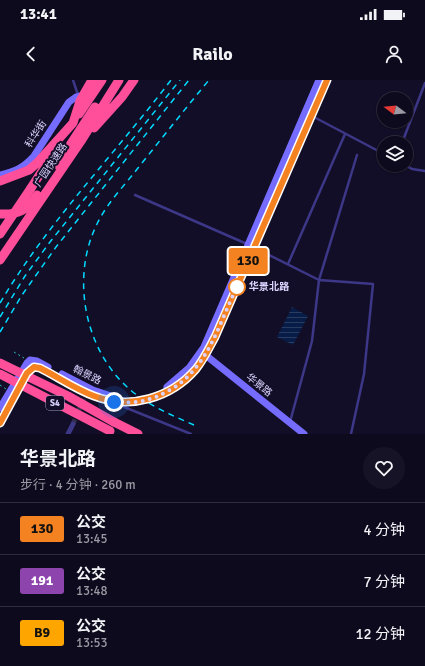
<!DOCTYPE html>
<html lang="zh">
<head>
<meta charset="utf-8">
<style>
  :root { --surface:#0e0a1d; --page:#171326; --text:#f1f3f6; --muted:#9b9aa4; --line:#2e2b3b }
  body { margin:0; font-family:Signika,"Noto Sans SC",sans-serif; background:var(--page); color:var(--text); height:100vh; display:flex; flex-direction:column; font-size:15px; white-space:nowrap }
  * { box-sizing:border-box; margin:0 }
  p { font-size:13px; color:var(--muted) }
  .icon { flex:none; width:22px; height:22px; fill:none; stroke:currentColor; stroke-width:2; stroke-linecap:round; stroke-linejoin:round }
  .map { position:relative; height:354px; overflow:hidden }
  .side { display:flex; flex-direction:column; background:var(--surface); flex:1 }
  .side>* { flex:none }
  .badge { padding:0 8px; border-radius:3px; font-size:14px; line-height:26px }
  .needle { width:26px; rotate:286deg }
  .tools { position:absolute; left:377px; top:12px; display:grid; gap:8px }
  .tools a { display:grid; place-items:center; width:36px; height:36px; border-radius:50%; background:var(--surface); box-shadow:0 1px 3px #0004,0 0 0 1px var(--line); font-size:20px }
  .you { position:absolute; width:20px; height:20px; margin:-10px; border:3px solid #fff; border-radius:50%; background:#1a73e8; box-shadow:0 0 0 6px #1a73e833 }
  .map>.badge { position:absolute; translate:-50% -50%; box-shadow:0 0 0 2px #fff }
  .round { display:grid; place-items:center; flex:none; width:42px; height:42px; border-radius:21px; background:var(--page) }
  .head { display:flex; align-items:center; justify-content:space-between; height:68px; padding:0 20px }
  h1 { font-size:19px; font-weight:700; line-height:30px }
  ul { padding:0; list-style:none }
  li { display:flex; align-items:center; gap:12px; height:52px; padding:0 20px; border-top:1px solid var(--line) }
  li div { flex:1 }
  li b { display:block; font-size:15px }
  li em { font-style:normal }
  li .badge { min-width:44px; font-weight:700; text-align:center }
  .status { display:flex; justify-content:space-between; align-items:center; height:28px; padding:0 20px; background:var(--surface); direction:ltr }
  .status svg { height:11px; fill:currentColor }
  header { display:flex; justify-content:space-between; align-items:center; height:52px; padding:0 20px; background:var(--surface); font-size:18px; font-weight:700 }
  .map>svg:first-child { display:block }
  .water { fill:url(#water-rules) }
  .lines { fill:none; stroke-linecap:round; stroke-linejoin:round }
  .street-tunnel { stroke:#312c47; stroke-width:5; stroke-dasharray:5 2.5; stroke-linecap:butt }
  .path { stroke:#29bebc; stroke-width:1; stroke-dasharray:2 3; stroke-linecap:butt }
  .lane { stroke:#3d3788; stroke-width:2.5 }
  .street { stroke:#3d3788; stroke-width:5 }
  .secondary { stroke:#756bff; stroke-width:7 }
  .highway { stroke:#ff4f9b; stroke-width:9 }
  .rail { stroke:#00daff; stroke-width:1.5; stroke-dasharray:6 5; stroke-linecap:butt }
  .highway-bridge { stroke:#ff4f9b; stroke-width:9 }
  .line-casing { stroke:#fff; stroke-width:9 }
  .line { stroke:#f58220; stroke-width:6 }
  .walk { stroke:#dbd4ff; stroke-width:4; stroke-dasharray:0 7.2 }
  .stop-dot { fill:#fff; stroke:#f58220; stroke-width:2 }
  .labels { text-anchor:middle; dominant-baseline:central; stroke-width:4; stroke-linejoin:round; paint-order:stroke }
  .shield { fill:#130e27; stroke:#9f99be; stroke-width:1 }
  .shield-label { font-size:9px; font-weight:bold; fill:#dbd4ff }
  .street-label { font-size:10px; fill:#dbd4ff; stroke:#130e27 }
  .stop-label { font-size:10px; font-weight:bold; fill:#dbd4ff; stroke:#130e27; text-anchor:start }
</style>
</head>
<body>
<div class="status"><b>13:41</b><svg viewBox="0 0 49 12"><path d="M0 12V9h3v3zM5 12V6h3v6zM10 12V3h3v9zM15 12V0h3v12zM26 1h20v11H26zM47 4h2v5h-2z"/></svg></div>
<header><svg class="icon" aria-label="back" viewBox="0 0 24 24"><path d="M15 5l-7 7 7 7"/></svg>Railo<svg class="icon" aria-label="person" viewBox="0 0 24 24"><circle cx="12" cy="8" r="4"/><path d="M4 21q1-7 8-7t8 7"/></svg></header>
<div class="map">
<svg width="425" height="354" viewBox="0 0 425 354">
  <defs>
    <pattern id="water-rules" width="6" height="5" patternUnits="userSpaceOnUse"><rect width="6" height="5" fill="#071c46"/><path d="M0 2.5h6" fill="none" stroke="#2b3c62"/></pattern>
  </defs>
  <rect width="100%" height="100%" fill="#130e27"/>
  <path class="water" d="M 292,227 L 308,236 L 293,265 L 277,257 Z"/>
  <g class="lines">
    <path class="street-tunnel" d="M 73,344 L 86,313"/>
    <path class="path" d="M 14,272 L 24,278
      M 0,305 L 6,309"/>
    <path class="lane" d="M 73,0 L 77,12 L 80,15
      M 312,36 L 384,74
      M 402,63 L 425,3
      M 405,85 L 412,89 L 425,91
      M 135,115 L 247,164
      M 255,168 L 319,200 L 357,75
      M 288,184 L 345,54
      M 118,317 L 118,322 L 124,327 L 191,354
      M 290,342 L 312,261 L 319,200 L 373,204 L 364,294 L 351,354"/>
    <path class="street" d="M 68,354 L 73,344"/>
    <path class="secondary" d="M 0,95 C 16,91 23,88 34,76 L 69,22 L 76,17 L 82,16
      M 203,273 L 304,354
      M 62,294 L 93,310 L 111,316
      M 167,307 L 189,288 L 204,267 L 319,0
      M 0,328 L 27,283 L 30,280 L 37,281 L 48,287
      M 0,343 L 27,293 L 34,287 L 40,288 C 58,297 75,309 94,316 C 131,331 171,318 196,289 C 204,279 209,268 215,257 L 327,0"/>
    <path class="highway" d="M 79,34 L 102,0
      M 94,48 L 122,17 L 134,0
      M 57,85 L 95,27
      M 0,101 L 29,90 L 37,83 L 73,43 L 80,21 L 92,0
      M 31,108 L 59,65
      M 0,134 C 19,135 27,130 37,115
      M 0,180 L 81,61 L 119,0
      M 114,342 L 138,354"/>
    <path class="rail" d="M 0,223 C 48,142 114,75 171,0
      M 0,237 L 25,196 L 50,162 L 180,0
      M 0,252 L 22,215 L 56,167 L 189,0
      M 194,345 C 169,334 142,323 122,302 C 83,262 72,194 97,144 C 107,123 124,106 138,88 C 162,58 185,29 209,0"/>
    <path class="highway-bridge" d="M 0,154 L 31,108
      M 0,283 L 68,316 L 114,342
      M 0,294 L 110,351"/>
  </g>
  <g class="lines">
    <g class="line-casing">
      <path id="line" d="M 0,343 L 27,293 L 34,287 L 40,288 C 58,297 75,309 94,316 C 130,330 171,318 196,289 C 204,279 209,268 215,257 L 327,0"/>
    </g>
    <use href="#line" class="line"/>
    <path class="walk" d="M 114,322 C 135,324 151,321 170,310 C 209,287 218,245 237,207"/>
  </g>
  <circle class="stop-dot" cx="237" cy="207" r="8"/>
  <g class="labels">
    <rect class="shield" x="46" y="316" width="18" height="14" rx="3"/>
    <g class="shield-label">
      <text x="55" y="323">S4</text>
    </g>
    <g class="street-label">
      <text transform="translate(36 54) rotate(-57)">科华街</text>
      <text transform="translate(51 85) rotate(-56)">广园快速路</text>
      <text transform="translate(87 295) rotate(26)">翰景路</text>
      <text transform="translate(259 305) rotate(39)">华景路</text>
    </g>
    <g class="stop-label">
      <text x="249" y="207">华景北路</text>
    </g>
  </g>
</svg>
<div class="tools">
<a><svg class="needle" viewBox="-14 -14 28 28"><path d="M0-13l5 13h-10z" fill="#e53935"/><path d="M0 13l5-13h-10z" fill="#9b9aa4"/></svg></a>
<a><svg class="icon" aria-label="layers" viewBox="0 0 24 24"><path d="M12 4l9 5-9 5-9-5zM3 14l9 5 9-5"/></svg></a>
</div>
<div class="you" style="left:114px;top:322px"></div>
<b class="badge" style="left:248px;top:181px;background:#f58220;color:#111">130</b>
</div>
<section class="side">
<div class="head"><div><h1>华景北路</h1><p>步行 · 4 分钟 · 260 m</p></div><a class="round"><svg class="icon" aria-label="heart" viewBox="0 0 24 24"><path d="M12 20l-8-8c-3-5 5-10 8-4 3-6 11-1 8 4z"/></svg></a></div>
<ul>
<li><span class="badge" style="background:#f58220;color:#111">130</span><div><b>公交</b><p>13:45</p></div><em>4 分钟</em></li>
<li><span class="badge" style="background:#8e44ad;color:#fff">191</span><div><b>公交</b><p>13:48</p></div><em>7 分钟</em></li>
<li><span class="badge" style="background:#ffa500;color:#111">B9</span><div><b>公交</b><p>13:53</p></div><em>12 分钟</em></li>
</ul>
</section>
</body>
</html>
